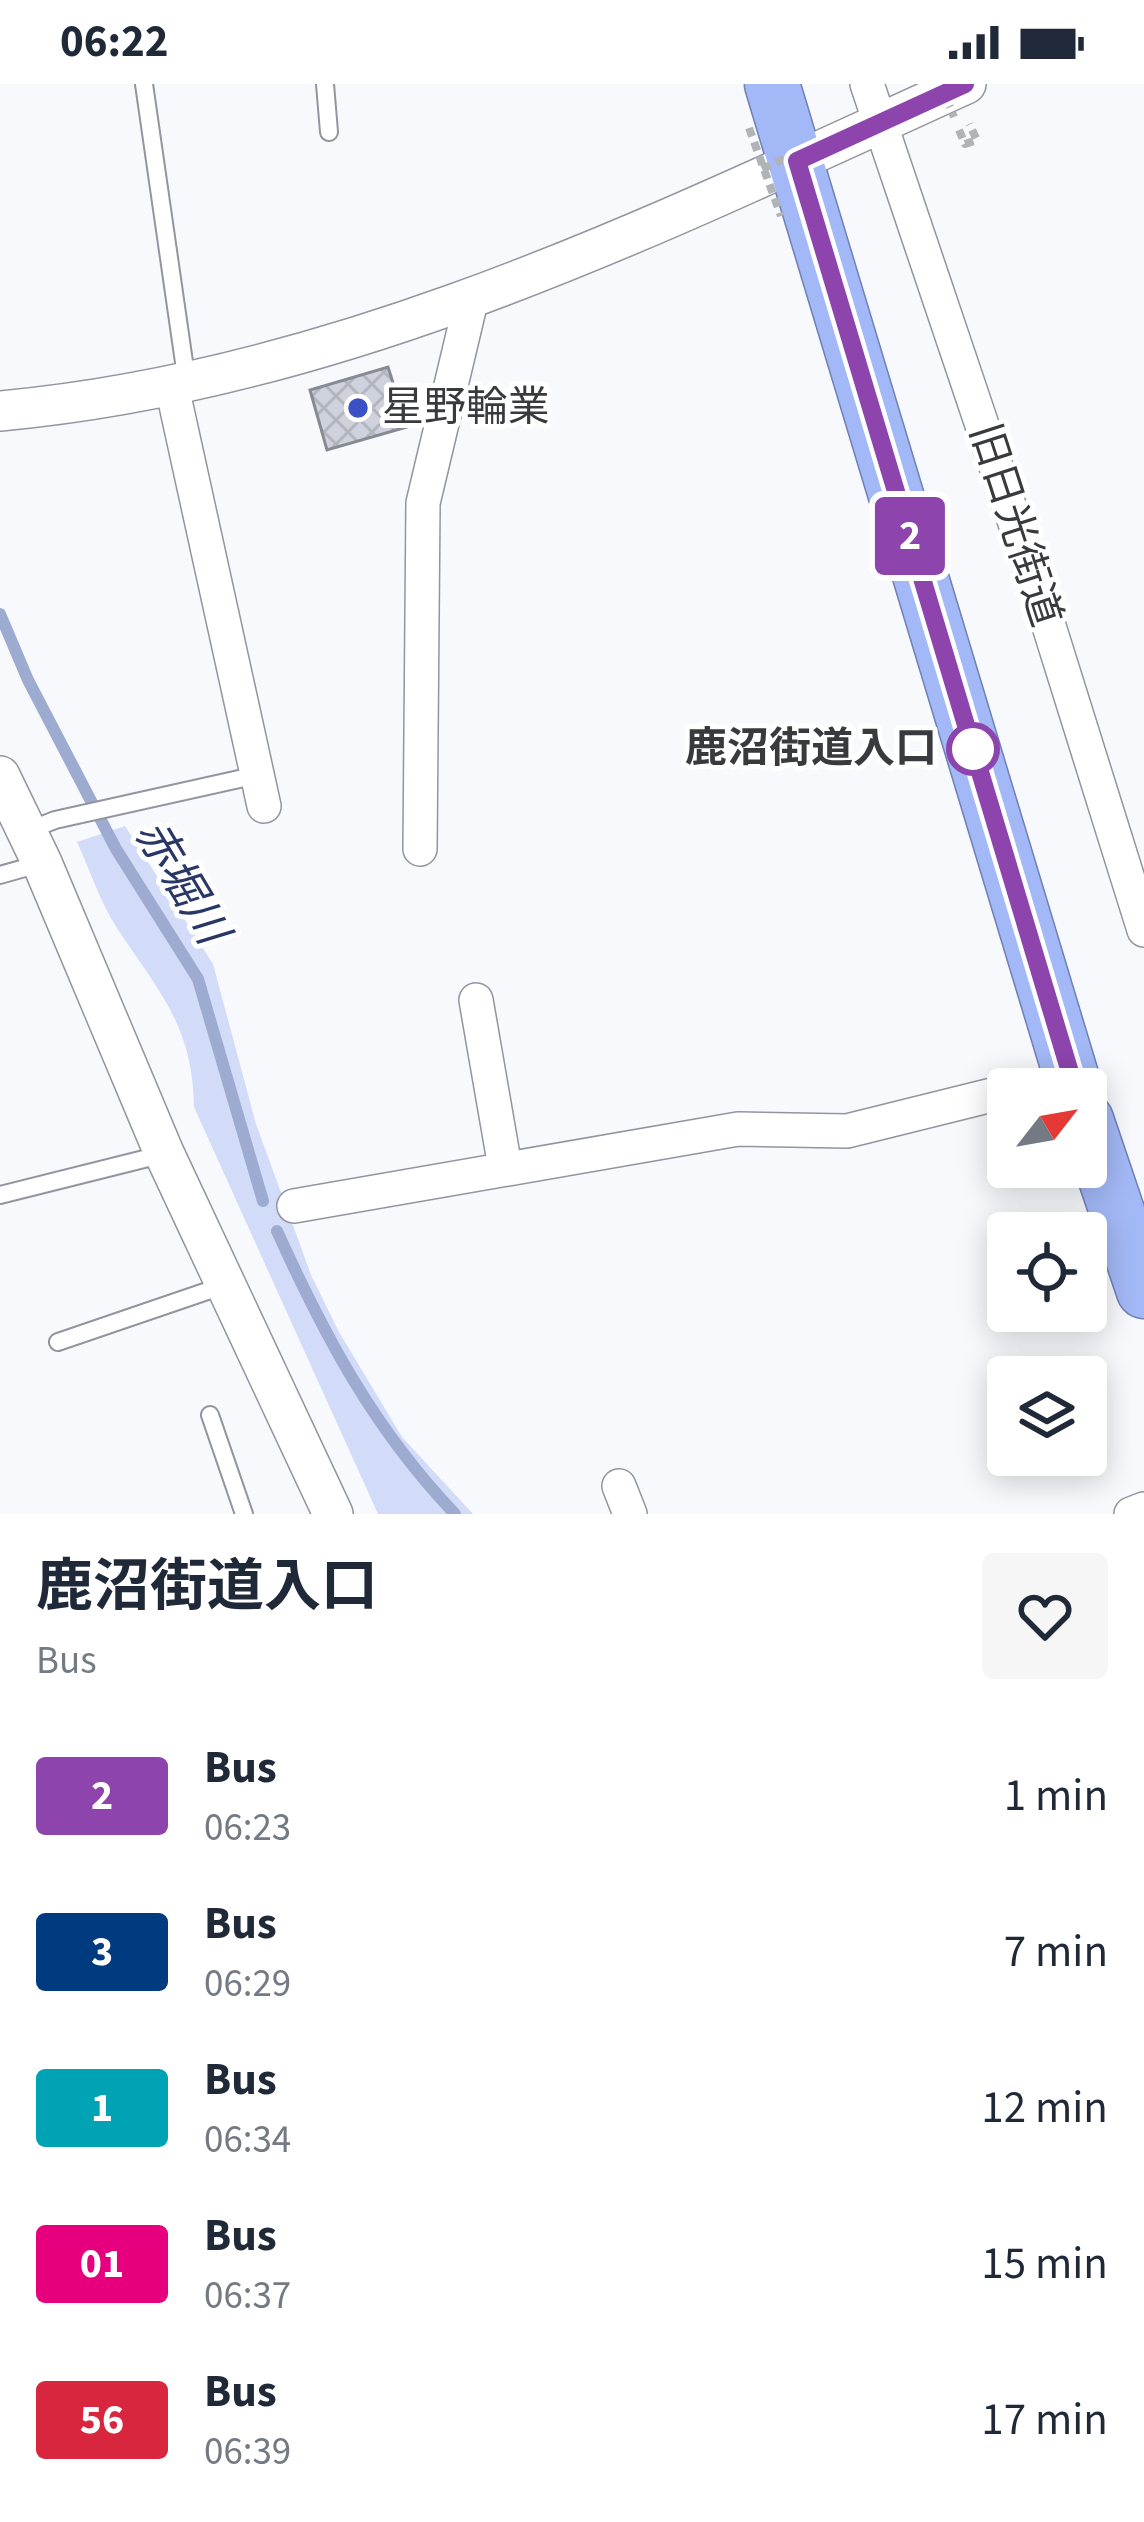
<!DOCTYPE html>
<html lang="en">
<head>
<meta charset="utf-8">
<style>
  :root { --surface:#fff; --page:#f6f6f7; --text:#1f2937; --muted:#747a83 }
  body { margin:0; font-family:"Source Sans 3","Noto Sans JP",sans-serif; background:var(--page); color:var(--text); height:100vh; display:flex; flex-direction:column; font-size:45px; white-space:nowrap }
  * { box-sizing:border-box; margin:0 }
  p { font-size:39px; color:var(--muted) }
  .icon { flex:none; width:66px; height:66px; fill:none; stroke:currentColor; stroke-width:2; stroke-linecap:round; stroke-linejoin:round }
  .map { position:relative; height:1430px; overflow:hidden }
  .drawer { display:flex; flex-direction:column; background:var(--surface); flex:1 }
  .drawer>* { flex:none }
  .badge { padding:0 24px; border-radius:9px; font-size:42px; line-height:78px }
  .needle { width:78px; rotate:59deg }
  .buttons { position:absolute; left:987px; top:984px; display:grid; gap:24px }
  .buttons a { display:grid; place-items:center; width:120px; height:120px; border-radius:12px; background:var(--surface); box-shadow:0 6px 30px #0003; font-size:60px }
  .map>.badge { position:absolute; translate:-50% -50%; box-shadow:0 0 0 6px #fff }
  .round { display:grid; place-items:center; flex:none; width:126px; height:126px; border-radius:12px; background:var(--page) }
  .head { display:flex; align-items:center; justify-content:space-between; height:204px; padding:0 36px }
  h1 { font-size:57px; font-weight:700; line-height:90px }
  ul { padding:0; list-style:none }
  li { display:flex; align-items:center; gap:36px; height:156px; padding:0 36px }
  li div { flex:1 }
  li b { display:block; font-size:45px }
  li em { font-style:normal }
  li .badge { min-width:132px; font-weight:700; text-align:center }
  .status { display:flex; justify-content:space-between; align-items:center; height:84px; padding:0 60px; background:var(--surface); direction:ltr }
  .status svg { height:33px; fill:currentColor }
  .map>svg:first-child { display:block }
  .green { fill:#d2dcf8 }
  .lines { fill:none; stroke-linecap:round; stroke-linejoin:round }
  .stream { stroke:#9eabd0; stroke-width:12 }
  .building { fill:url(#building-cross-hatch); stroke:#868a93; stroke-width:3 }
  .service-casing { stroke:#92959f; stroke-width:20 }
  .minor-casing { stroke:#92959f; stroke-width:36 }
  .tertiary-casing { stroke:#92959f; stroke-width:42 }
  .trunk-casing { stroke:#6f80b4; stroke-width:57 }
  .path { stroke:#b1b3b7; stroke-width:8; stroke-dasharray:9 6; stroke-linecap:butt }
  .service { stroke:#fff; stroke-width:16 }
  .minor { stroke:#fff; stroke-width:33 }
  .tertiary { stroke:#fff; stroke-width:39 }
  .trunk { stroke:#a3b8f6; stroke-width:54 }
  .path-bridge { stroke:#b1b3b7; stroke-width:8; stroke-dasharray:9 6; stroke-linecap:butt }
  .line-casing { stroke:#fff; stroke-width:27 }
  .line { stroke:#8e44ad; stroke-width:18 }
  .poi-dot { fill:#3a52c4; stroke:#fff; stroke-width:4.5 }
  .stop-dot { fill:#fff; stroke:#8e44ad; stroke-width:6 }
  .labels { text-anchor:middle; dominant-baseline:central; stroke-width:10; stroke-linejoin:round; paint-order:stroke }
  .poi-label { font-size:42px; fill:#383a3e; stroke:#fff; text-anchor:start }
  .street-label { font-size:42px; fill:#383a3e; stroke:#fff }
  .stop-label { font-size:42px; font-weight:bold; fill:#383a3e; stroke:#fff; text-anchor:end }
  .water-label { font-size:45px; font-style:italic; fill:#293767; stroke:#fff }
</style>
</head>
<body>
<div class="status"><b>06:22</b><svg viewBox="0 0 49 12"><path d="M0 12V9h3v3zM5 12V6h3v6zM10 12V3h3v9zM15 12V0h3v12zM26 1h20v11H26zM47 4h2v5h-2z"/></svg></div>
<div class="map">
<svg width="1144" height="1430" viewBox="0 0 1144 1430">
  <defs>
    <pattern id="building-cross-hatch" width="8" height="8" patternUnits="userSpaceOnUse" patternTransform="scale(3)"><rect width="8" height="8" fill="#ced2dc"/><path d="M0 0l8 8M0 8l8-8" fill="none" stroke="#b2b5be"/></pattern>
  </defs>
  <rect width="100%" height="100%" fill="#f7f9fd"/>
  <path class="green" d="M 125,742 L 213,880 L 256,1040 L 311,1191 L 339,1248 L 402,1353 L 473,1430 L 378,1430 L 194,1023 C 193,942 159,908 117,844 C 100,818 90,786 77,758 Z"/>
  <g class="lines">
    <path class="stream" d="M 0,530 L 28,596 L 116,765 L 198,895 L 263,1117
      M 277,1147 C 325,1253 374,1345 455,1430"/>
  </g>
  <path class="building" d="M 388,283 L 407,343 L 327,366 L 310,306 Z"/>
  <g class="lines">
    <g class="service-casing">
      <path id="service" d="M 144,0 L 187,299
        M 325,0 L 329,48
        M 25,748 L 55,736 L 257,691
        M 0,791 L 39,780
        M 0,1111 L 164,1070
        M 58,1258 L 225,1201
        M 210,1331 L 244,1430"/>
    </g>
    <g class="minor-casing">
      <path id="minor" d="M 867,0 L 1038,507 L 1144,846
        M 172,303 L 264,722
        M 420,765 L 423,419 L 472,213
        M 476,916 L 505,1083
        M 294,1122 L 738,1045 L 847,1047 L 1008,1007
        M 619,1402 L 630,1430
        M 1131,1430 L 1144,1425"/>
    </g>
    <g class="tertiary-casing">
      <path id="tertiary" d="M 0,327 C 343,296 656,141 966,0
        M 0,692 L 42,779 L 164,1069 L 333,1430"/>
    </g>
    <g class="trunk-casing">
      <path id="trunk" d="M 772,0 L 1075,1005
        M 1086,1036 L 1144,1207"/>
    </g>
    <path class="path" d="M 959,46 L 965,60 L 977,56 L 969,40"/>
    <use href="#service" class="service"/>
    <use href="#minor" class="minor"/>
    <use href="#tertiary" class="tertiary"/>
    <use href="#trunk" class="trunk"/>
    <path class="path-bridge" d="M 941,1 L 954,33
      M 749,44 L 781,132
      M 762,85 L 941,3"/>
  </g>
  <g class="lines">
    <g class="line-casing">
      <path id="line" d="M 965,0 L 797,77 L 1075,1005"/>
    </g>
    <use href="#line" class="line"/>
  </g>
  <circle class="poi-dot" cx="358" cy="324" r="12"/>
  <circle class="stop-dot" cx="973" cy="665" r="24"/>
  <g class="labels">
    <g class="poi-label">
      <text x="382" y="324">星野輪業</text>
    </g>
    <g class="street-label">
      <text transform="translate(1015 441) rotate(72)">旧日光街道</text>
    </g>
    <g class="stop-label">
      <text x="937" y="665">鹿沼街道入口</text>
    </g>
    <g class="water-label">
      <text transform="translate(181 798) rotate(59)">赤堀川</text>
    </g>
  </g>
</svg>
<div class="buttons">
<a><svg class="needle" viewBox="-14 -14 28 28"><path d="M0-13l5 13h-10z" fill="#e53935"/><path d="M0 13l5-13h-10z" fill="#747a83"/></svg></a>
<a><svg class="icon" aria-label="locate" viewBox="0 0 24 24"><circle cx="12" cy="12" r="6"/><path d="M12 2v4M12 18v4M2 12h4M18 12h4"/></svg></a>
<a><svg class="icon" aria-label="layers" viewBox="0 0 24 24"><path d="M12 4l9 5-9 5-9-5zM3 14l9 5 9-5"/></svg></a>
</div>
<b class="badge" style="left:910px;top:452px;background:#8e44ad;color:#fff">2</b>
</div>
<section class="drawer">
<div class="head"><div><h1>鹿沼街道入口</h1><p>Bus</p></div><a class="round"><svg class="icon" aria-label="heart" viewBox="0 0 24 24"><path d="M12 20l-8-8c-3-5 5-10 8-4 3-6 11-1 8 4z"/></svg></a></div>
<ul>
<li><span class="badge" style="background:#8e44ad;color:#fff">2</span><div><b>Bus</b><p>06:23</p></div><em>1 min</em></li>
<li><span class="badge" style="background:#003b80;color:#fff">3</span><div><b>Bus</b><p>06:29</p></div><em>7 min</em></li>
<li><span class="badge" style="background:#00a3b4;color:#fff">1</span><div><b>Bus</b><p>06:34</p></div><em>12 min</em></li>
<li><span class="badge" style="background:#e6007e;color:#fff">01</span><div><b>Bus</b><p>06:37</p></div><em>15 min</em></li>
<li><span class="badge" style="background:#d7263d;color:#fff">56</span><div><b>Bus</b><p>06:39</p></div><em>17 min</em></li>
</ul>
</section>
</body>
</html>
